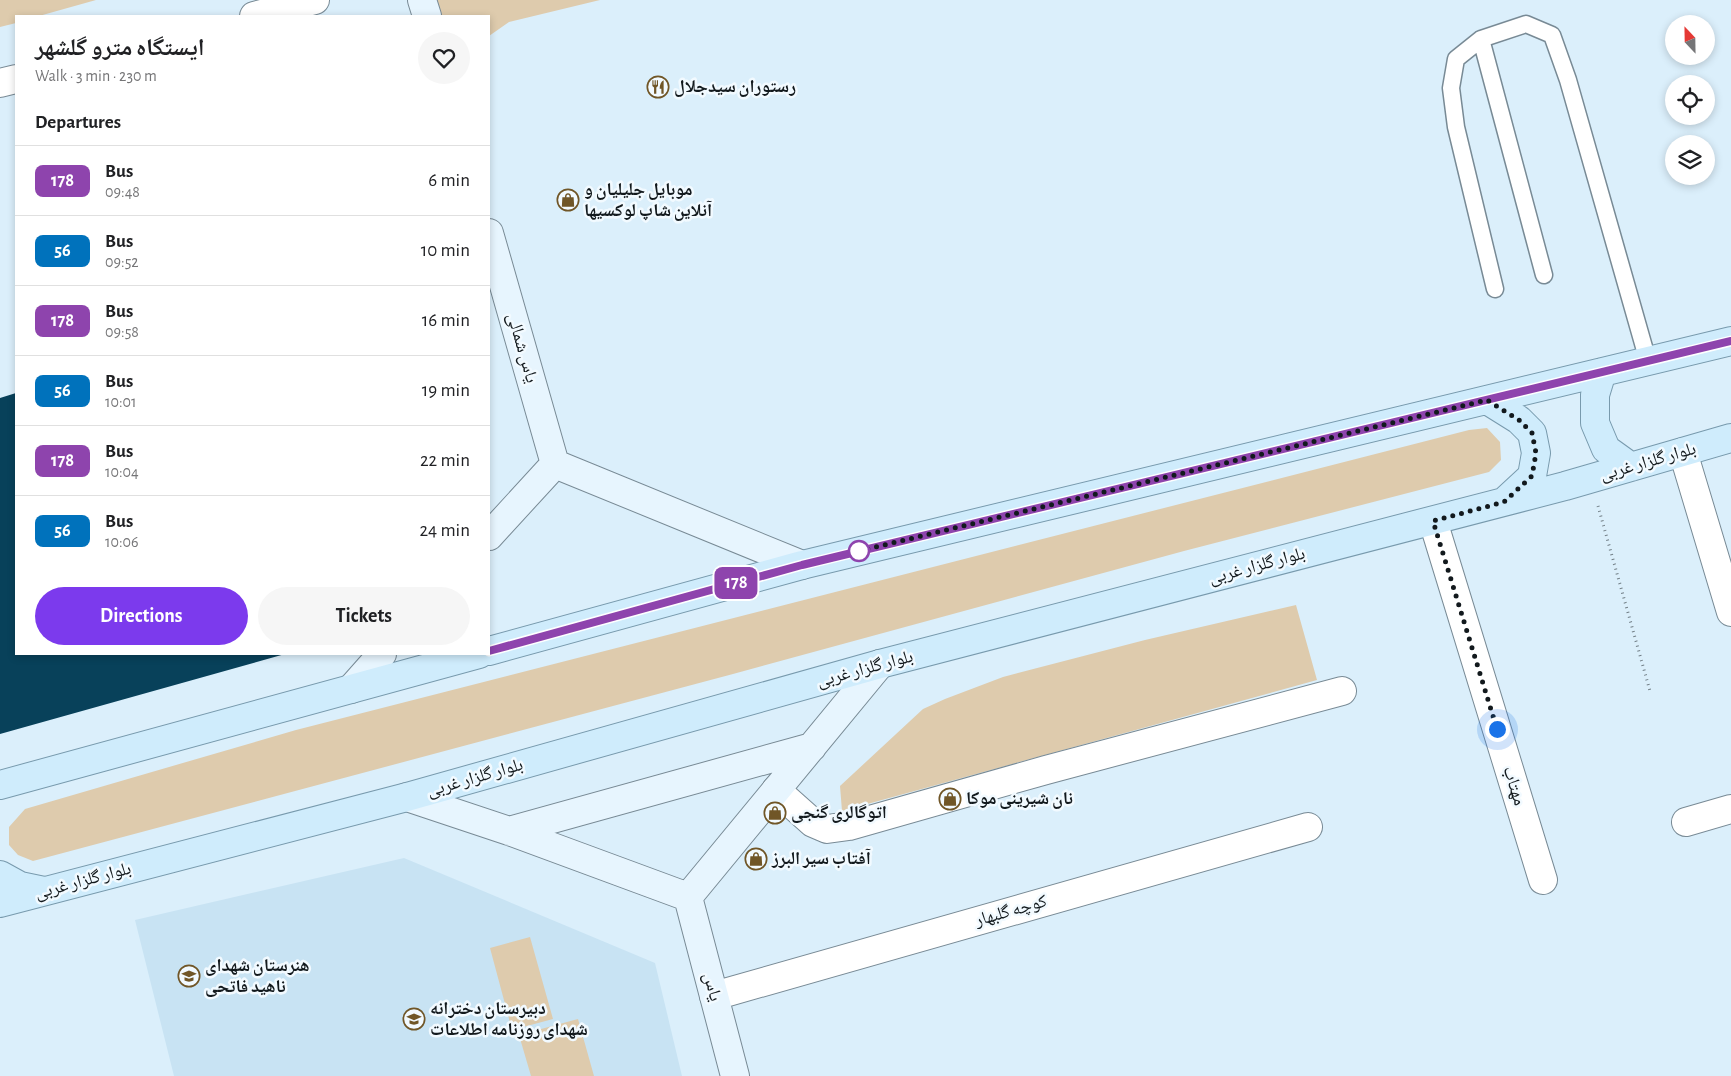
<!DOCTYPE html>
<html lang="en">
<head>
<meta charset="utf-8">
<style>
  :root { --surface:#fff; --page:#f6f6f6; --text:#202124; --muted:#757577; --line:#e0e0e0; --accent:#7c3aed }
  body { margin:0; font-family:"Alegreya Sans","Noto Naskh Arabic",sans-serif; background:var(--page); color:var(--text); height:100vh; display:flex; flex-direction:column; font-size:19px; white-space:nowrap }
  * { box-sizing:border-box; margin:0 }
  p { font-size:16px; color:var(--muted) }
  .icon { flex:none; width:28px; height:28px; fill:none; stroke:currentColor; stroke-width:2; stroke-linecap:round; stroke-linejoin:round }
  .map { position:relative; flex:1; overflow:hidden }
  .details { position:absolute; left:15px; top:15px; width:475px; height:640px; display:flex; flex-direction:column; background:var(--surface); border-radius:0px; box-shadow:0 2px 8px #0003 }
  .details>* { flex:none }
  .badge { padding:0 10px; border-radius:8px; font-size:18px; line-height:32px }
  .needle { width:32px; rotate:338deg }
  .controls { position:absolute; left:1665px; top:15px; display:grid; gap:10px }
  .controls a { display:grid; place-items:center; width:50px; height:50px; border-radius:50%; background:var(--surface); box-shadow:0 2px 8px #0003; font-size:25px }
  .you { position:absolute; width:25px; height:25px; margin:-12px; border:4px solid #fff; border-radius:50%; background:#1a73e8; box-shadow:0 0 0 8px #1a73e833 }
  .map>.badge { position:absolute; translate:-50% -50%; box-shadow:0 0 0 2px #fff }
  h2 { padding:0 20px; font-size:19px; line-height:45px }
  .round { display:grid; place-items:center; flex:none; width:52px; height:52px; border-radius:26px; background:var(--page) }
  .overview { display:flex; align-items:center; justify-content:space-between; height:85px; padding:0 20px }
  h1 { font-size:24px; font-weight:700; line-height:38px }
  .primary-button { display:flex; gap:10px; margin-top:auto; padding:10px 20px }
  .primary-button a { flex:1; height:58px; border-radius:30px; background:var(--accent); color:#fff; font-size:20px; font-weight:700; line-height:58px; text-align:center }
  .primary-button a+a { background:var(--page); color:var(--text) }
  ul { padding:0; list-style:none }
  li { display:flex; align-items:center; gap:15px; height:70px; padding:0 20px; border-top:1px solid var(--line) }
  li div { flex:1 }
  li b { display:block; font-size:19px }
  li em { font-style:normal }
  li .badge { min-width:55px; font-weight:700; text-align:center }
  .map>svg:first-child { display:block }
  .built { fill:#c8e3f3 }
  .green { fill:#decbad }
  .building { fill:#08415a }
  .lines { fill:none; stroke-linecap:round; stroke-linejoin:round }
  .lane-casing { stroke:#788a95; stroke-width:19 }
  .street-casing { stroke:#788a95; stroke-width:30 }
  .secondary-casing { stroke:#788a95; stroke-width:30 }
  .primary-casing { stroke:#789aad; stroke-width:30 }
  .path { stroke:#738088; stroke-width:3; stroke-dasharray:1 4; stroke-linecap:butt }
  .lane { stroke:#fff; stroke-width:16 }
  .street { stroke:#fff; stroke-width:28 }
  .secondary { stroke:#e7f5fe; stroke-width:28 }
  .primary { stroke:#cfecfc; stroke-width:28 }
  .line-casing { stroke:#fff; stroke-width:11 }
  .line { stroke:#8e44ad; stroke-width:8 }
  .walk { stroke:#12191d; stroke-width:5; stroke-dasharray:0 9 }
  .stop-dot { fill:#fff; stroke:#8e44ad; stroke-width:2.5 }
  .labels { text-anchor:middle; dominant-baseline:central; stroke-width:5; stroke-linejoin:round; paint-order:stroke }
  .poi-label { font-size:18px; font-weight:bold; fill:#12191d; stroke:#f2faff; text-anchor:start }
  .street-label { font-size:18px; fill:#12191d; stroke:#f2faff }
</style>
</head>
<body>
<div class="map">
<svg width="1731" height="1076" viewBox="0 0 1731 1076">
  <rect width="100%" height="100%" fill="#dbeffb"/>
  <path class="built" d="M 404,858 L 655,963 L 682,1076 L 174,1076 L 135,920 Z"/>
  <path class="green" d="M 0,0 L 96,0 L 39,16 L 16,16 L 16,23 L 0,27 Z
    M 430,0 L 600,0 L 509,22 L 489,36 L 489,16 L 434,16 Z
    M 1487,428 L 1500,442 L 1501,460 L 1489,472 L 1184,551 L 733,674 L 33,861 L 18,855 L 9,845 L 9,827 L 25,809 L 296,730 L 1469,430 Z
    M 1296,605 L 1317,680 L 842,811 L 840,786 L 923,709 L 945,699 L 1003,677 L 1145,640 Z
    M 530,937 L 553,1019 L 512,1030 L 490,948 Z
    M 578,1019 L 594,1076 L 531,1076 L 519,1035 Z"/>
  <path class="building" d="M 16,393 L 16,654 L 285,654 L 0,734 L 0,398 Z"/>
  <g class="lines">
    <g class="lane-casing">
      <path id="lane" d="M 1481,39 L 1544,275
        M 1495,289 L 1456,127 L 1451,88 L 1456,59 L 1481,39 L 1526,24 L 1552,35 L 1568,80 L 1648,361"/>
    </g>
    <g class="street-casing">
      <path id="street" d="M 254,16 L 315,0
        M 0,83 L 16,79
        M 1683,452 L 1731,612
        M 1433,521 L 1543,880
        M 776,790 L 813,823 L 827,829 L 849,826 L 1046,770 L 1342,691
        M 1686,822 L 1731,809
        M 714,996 L 1308,827"/>
    </g>
    <g class="secondary-casing">
      <path id="secondary" d="M 422,0 L 427,16
        M 489,233 L 555,464
        M 555,464 L 802,565
        M 489,536 L 555,464
        M 351,689 L 382,654
        M 407,797 L 509,831 L 688,897
        M 509,831 L 812,747
        M 688,897 L 880,664
        M 688,897 L 735,1076"/>
    </g>
    <g class="primary-casing">
      <path id="primary" d="M 1602,372 L 1595,395 L 1595,423 L 1606,449 L 1631,467
        M 1487,400 L 1519,420 L 1532,433 L 1536,453 L 1532,476 L 1505,501
        M 489,651 L 802,565 L 1731,341
        M 0,785 L 479,654
        M 0,875 L 20,886 L 44,891
        M 0,903 L 407,797 L 880,664 L 1565,486 L 1731,438"/>
    </g>
    <path class="path" d="M 1598,506 L 1650,691"/>
    <use href="#lane" class="lane"/>
    <use href="#street" class="street"/>
    <use href="#secondary" class="secondary"/>
    <use href="#primary" class="primary"/>
  </g>
  <g class="lines">
    <g class="line-casing">
      <path id="line" d="M 489,651 L 802,565 L 1731,341"/>
    </g>
    <use href="#line" class="line"/>
    <path class="walk" d="M 859,551 L 1487,400 L 1519,420 L 1532,433 L 1536,453 L 1532,476 L 1504,502 L 1433,521 L 1497,729"/>
  </g>
  <defs>
    <g id="restaurant-ring" transform="scale(1.125)"><circle r="9.5" fill="#f2faff" stroke="#705627" stroke-width="1.5"/><path d="M-5-6h1v4h1v-4h1v4h1v-4h1v5L-1.5 .5V6h-2V.5L-5-1ZM5-6V6H3V1.5H1.5Q1.5-4 5-6Z" fill="#705627"/></g>
    <g id="shop-ring" transform="scale(1.125)"><circle r="9.5" fill="#f2faff" stroke="#705627" stroke-width="1.5"/><path d="M-5-2.5h2.3a2.7 3.5 0 0 1 5.4 0H5L5.5 6h-11ZM-1.5-2.5h3a1.5 2.3 0 0 0-3 0Z" fill="#705627"/></g>
    <g id="school-ring" transform="scale(1.125)"><circle r="9.5" fill="#f2faff" stroke="#705627" stroke-width="1.5"/><path d="M0-5L7-2L0 1L-7-2ZM-4 1L0 2.5L4 1V4Q0 6-4 4Z" fill="#705627"/></g>
  </defs>
  <g fill-rule="evenodd">
    <use href="#restaurant-ring" x="658" y="87"/>
    <use href="#shop-ring" x="568" y="200"/>
    <use href="#shop-ring" x="950" y="799"/>
    <use href="#shop-ring" x="775" y="813"/>
    <use href="#shop-ring" x="756" y="859"/>
    <use href="#school-ring" x="189" y="976"/>
    <use href="#school-ring" x="414" y="1019"/>
  </g>
  <circle class="stop-dot" cx="859" cy="551" r="10"/>
  <g class="labels">
    <g class="poi-label">
      <text x="674" y="87">رستوران سیدجلال</text>
      <text x="584" y="190">موبایل جلیلیان و<tspan x="584" dy="21">آنلاین شاپ لوکسیها</tspan></text>
      <text x="966" y="799">نان شیرینی موکا</text>
      <text x="791" y="813">اتوگالری گنجی</text>
      <text x="772" y="859">آفتاب سیر البرز</text>
      <text x="205" y="966">هنرستان شهدای<tspan x="205" dy="21">ناهید فاتحی</tspan></text>
      <text x="430" y="1009">دبیرستان دخترانه<tspan x="430" dy="21">شهدای روزنامه اطلاعات</tspan></text>
    </g>
    <g class="street-label">
      <text transform="translate(522 348) rotate(74)">یاس شمالی</text>
      <text transform="translate(1648 462) rotate(-16)">بلوار گلزار غربی</text>
      <text transform="translate(1257 566) rotate(-15)">بلوار گلزار غربی</text>
      <text transform="translate(865 669) rotate(-15)">بلوار گلزار غربی</text>
      <text transform="translate(475 778) rotate(-16)">بلوار گلزار غربی</text>
      <text transform="translate(1514 786) rotate(73)">مهتاب</text>
      <text transform="translate(83 881) rotate(-15)">بلوار گلزار غربی</text>
      <text transform="translate(1011 911) rotate(-16)">کوچه گلبهار</text>
      <text transform="translate(712 987) rotate(75)">یاس</text>
    </g>
  </g>
</svg>
<div class="controls">
<a><svg class="needle" viewBox="-14 -14 28 28"><path d="M0-13l5 13h-10z" fill="#e53935"/><path d="M0 13l5-13h-10z" fill="#757577"/></svg></a>
<a><svg class="icon" aria-label="locate" viewBox="0 0 24 24"><circle cx="12" cy="12" r="6"/><path d="M12 2v4M12 18v4M2 12h4M18 12h4"/></svg></a>
<a><svg class="icon" aria-label="layers" viewBox="0 0 24 24"><path d="M12 4l9 5-9 5-9-5zM3 14l9 5 9-5"/></svg></a>
</div>
<div class="you" style="left:1497px;top:729px"></div>
<b class="badge" style="left:736px;top:583px;background:#8e44ad;color:#fff">178</b>
<section class="details">
<div class="overview"><div><h1>ایستگاه مترو گلشهر</h1><p>Walk · 3 min · 230 m</p></div><a class="round"><svg class="icon" aria-label="heart" viewBox="0 0 24 24"><path d="M12 20l-8-8c-3-5 5-10 8-4 3-6 11-1 8 4z"/></svg></a></div>
<h2>Departures</h2>
<ul>
<li><span class="badge" style="background:#8e44ad;color:#fff">178</span><div><b>Bus</b><p>09:48</p></div><em>6 min</em></li>
<li><span class="badge" style="background:#0072bc;color:#fff">56</span><div><b>Bus</b><p>09:52</p></div><em>10 min</em></li>
<li><span class="badge" style="background:#8e44ad;color:#fff">178</span><div><b>Bus</b><p>09:58</p></div><em>16 min</em></li>
<li><span class="badge" style="background:#0072bc;color:#fff">56</span><div><b>Bus</b><p>10:01</p></div><em>19 min</em></li>
<li><span class="badge" style="background:#8e44ad;color:#fff">178</span><div><b>Bus</b><p>10:04</p></div><em>22 min</em></li>
<li><span class="badge" style="background:#0072bc;color:#fff">56</span><div><b>Bus</b><p>10:06</p></div><em>24 min</em></li>
</ul>
<div class="primary-button"><a>Directions</a><a>Tickets</a></div>
</section>
</div>
</body>
</html>
